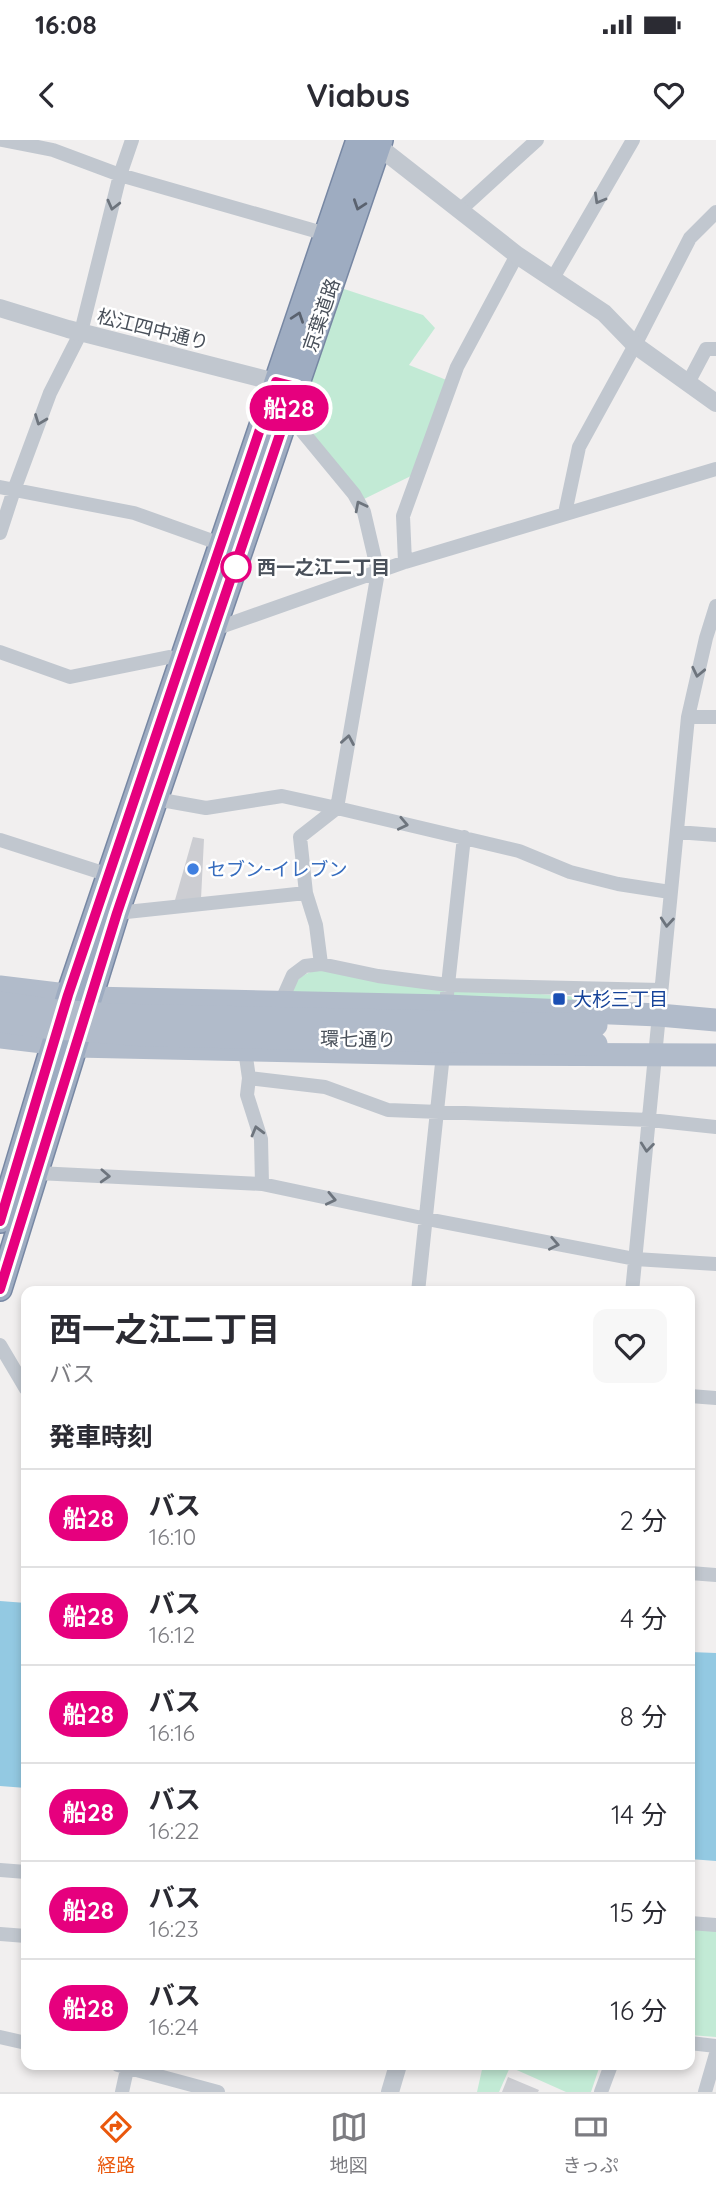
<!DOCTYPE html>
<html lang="ja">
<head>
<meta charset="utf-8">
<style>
  :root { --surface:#fff; --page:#f7f7f7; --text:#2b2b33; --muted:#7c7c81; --line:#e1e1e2; --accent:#ea580c }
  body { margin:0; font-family:Quicksand,"Noto Sans JP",sans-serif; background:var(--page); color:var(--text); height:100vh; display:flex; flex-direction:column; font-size:26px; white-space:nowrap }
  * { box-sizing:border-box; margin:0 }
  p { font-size:23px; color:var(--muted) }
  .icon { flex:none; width:38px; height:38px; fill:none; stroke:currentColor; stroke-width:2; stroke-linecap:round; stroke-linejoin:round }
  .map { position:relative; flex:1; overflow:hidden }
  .sheet { position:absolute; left:21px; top:1146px; width:674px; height:784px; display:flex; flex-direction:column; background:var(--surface); border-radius:14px; box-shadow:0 4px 10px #0003 }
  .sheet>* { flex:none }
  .badge { padding:0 14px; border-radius:23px; font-size:24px; line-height:46px }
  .map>.badge { position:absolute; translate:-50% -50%; box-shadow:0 0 0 4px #fff }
  h2 { padding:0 28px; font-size:26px; line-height:63px }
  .round { display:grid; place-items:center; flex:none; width:74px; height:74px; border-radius:14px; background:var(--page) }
  .overview { display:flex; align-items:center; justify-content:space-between; height:119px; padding:0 28px }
  h1 { font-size:33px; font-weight:700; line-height:52px }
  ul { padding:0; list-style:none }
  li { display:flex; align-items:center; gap:21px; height:98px; padding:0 28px; border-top:2px solid var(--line) }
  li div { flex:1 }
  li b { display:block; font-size:26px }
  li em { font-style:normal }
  li .badge { min-width:77px; font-weight:700; text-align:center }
  .status { display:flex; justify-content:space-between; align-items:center; height:49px; padding:0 35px; background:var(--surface); direction:ltr }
  .status svg { height:19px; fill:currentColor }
  header { display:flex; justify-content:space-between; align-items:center; height:91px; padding:0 28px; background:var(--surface); font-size:32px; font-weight:700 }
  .menu { display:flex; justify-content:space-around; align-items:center; height:98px; border-top:2px solid var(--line); background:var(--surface); font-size:19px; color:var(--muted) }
  .menu a { display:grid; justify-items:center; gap:4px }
  .menu .selected { color:var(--accent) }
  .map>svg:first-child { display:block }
  .green { fill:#c2ead5 }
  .water { fill:#93c9e2 }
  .building { fill:#cccdd2 }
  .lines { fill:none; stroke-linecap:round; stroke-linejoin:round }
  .trunk-casing { stroke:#7787a3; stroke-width:26 }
  .minor { stroke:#c1c7cf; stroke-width:14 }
  .tertiary { stroke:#c1c7cf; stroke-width:18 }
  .primary { stroke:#b1bbca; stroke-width:23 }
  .trunk { stroke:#9eacc1; stroke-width:23 }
  .primary-bridge { stroke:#b1bbca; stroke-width:23 }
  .oneway { stroke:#6d747d }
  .oneway2 { stroke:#5a626f }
  .line-casing { stroke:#fff; stroke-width:16 }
  .line { stroke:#e6007e; stroke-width:10 }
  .stop-dot { fill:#fff; stroke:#e6007e; stroke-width:3.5 }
  .shop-dot { fill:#3f7fe0; stroke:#fff; stroke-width:2.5 }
  .transit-dot { fill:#1a4fb4; stroke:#fff; stroke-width:2.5 }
  .labels { text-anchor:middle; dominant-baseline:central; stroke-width:5; stroke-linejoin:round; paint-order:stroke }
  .street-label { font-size:19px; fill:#49505a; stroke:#fff }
  .stop-label { font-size:19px; font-weight:bold; fill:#49505a; stroke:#fff; text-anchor:start }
  .shop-label { font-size:19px; fill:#366cbe; stroke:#fff; text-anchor:start }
  .transit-label { font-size:19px; fill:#164399; stroke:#fff; text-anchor:start }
</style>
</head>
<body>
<div class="status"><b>16:08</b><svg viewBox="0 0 49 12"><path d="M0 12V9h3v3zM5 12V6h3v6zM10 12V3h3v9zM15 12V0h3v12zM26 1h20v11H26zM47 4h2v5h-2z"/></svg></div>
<header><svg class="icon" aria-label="back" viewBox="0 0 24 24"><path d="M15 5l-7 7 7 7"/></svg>Viabus<svg class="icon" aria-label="heart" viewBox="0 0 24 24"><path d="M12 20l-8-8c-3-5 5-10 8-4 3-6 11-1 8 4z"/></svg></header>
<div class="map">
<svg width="716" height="1952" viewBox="0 0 716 1952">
  <rect width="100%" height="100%" fill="#f1efef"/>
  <path class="green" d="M 335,146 L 423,175 L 435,188 L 409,225 L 449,241 L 417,333 L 362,360 L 297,279 Z
    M 322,828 L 445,847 L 443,860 L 287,856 C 297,838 302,834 322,828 Z
    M 451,847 L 579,857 L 581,861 L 448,858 Z
    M 690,1789 L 716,1791 L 716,1897 L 690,1895 Z
    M 483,1925 L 600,1925 L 591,1952 L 566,1952 L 510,1927 L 499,1952 L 477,1952 Z"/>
  <path class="water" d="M 0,1461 L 26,1463 L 26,1648 L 0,1646 Z
    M 690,1512 L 716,1513 L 716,1721 L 690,1719 Z"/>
  <path class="building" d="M 193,697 L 204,699 L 201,759 L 175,760 Z
    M 508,1937 L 539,1950 L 538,1952 L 502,1952 Z"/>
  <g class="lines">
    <g class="trunk-casing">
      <path id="trunk" d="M 0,1081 L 68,855 L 358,0
        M 0,1149 L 117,773 L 381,0"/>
    </g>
    <path class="minor" d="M 2,0 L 53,10 L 120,35 L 326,94
      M 459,71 L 537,0
      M 553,138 L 633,0
      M 688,243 L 706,209 L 716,209
      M 281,274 L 287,275 L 302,291 L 354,354 L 364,372 L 378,432 L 337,668 L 519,711 L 570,732 L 618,744 L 670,752
      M 0,347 L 134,373 L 221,404
      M 565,373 L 579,307 L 635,205 L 690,98 L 716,72
      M 0,393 L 14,350 L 50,253 L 81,192 L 120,35 L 132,0
      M 405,422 L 403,376 L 457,227 L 517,115
      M 215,489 L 405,422 L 716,329
      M 0,512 L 70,537 L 169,517 L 181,522
      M 688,577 L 716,577
      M 156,659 L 206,668 L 282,656 L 337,668 L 300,697 L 306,753 L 316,785 L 321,824
      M 677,692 L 716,695
      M 0,700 L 109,735
      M 117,773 L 306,753
      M 447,854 L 464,697
      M 281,862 L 293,835 L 305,826 L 321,824 L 378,836 L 448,845 L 661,850
      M 245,910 L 249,938 L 247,955 L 261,999 L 262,1044
      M 249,938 L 325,947 L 388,970 L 650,980 L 716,987
      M 37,1033 L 262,1044 L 427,1079 L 635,1119 L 716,1124
      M 418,1152 L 443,914
      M 632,1152 L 688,577 L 706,498 L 716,466
      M 0,1205 L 26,1249
      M 690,1256 L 716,1258
      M 690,1433 L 716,1435
      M 0,1730 L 26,1732
      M 690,1783 L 716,1785
      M 0,1794 L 26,1796
      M 0,1897 L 26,1903
      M 690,1903 L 716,1906
      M 118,1925 L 218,1952
      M 122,1952 L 128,1925
      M 601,1952 L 611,1925
      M 705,1952 L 716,1914"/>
    <path class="tertiary" d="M 379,7 L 517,115 L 604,173 L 635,205 L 716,263
      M 0,168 L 68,189 L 287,245
      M 390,1952 L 398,1925"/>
    <path class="primary" d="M 0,847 L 91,858 L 446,866 L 659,875 L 716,880
      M 0,897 L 76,906 L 443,914 L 716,915"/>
    <use href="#trunk" class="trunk"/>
    <path class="primary-bridge" d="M 0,863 L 57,871 L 113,875 L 596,885
      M 0,881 L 45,887 L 145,895 L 596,904"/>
  </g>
  <defs><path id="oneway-chevron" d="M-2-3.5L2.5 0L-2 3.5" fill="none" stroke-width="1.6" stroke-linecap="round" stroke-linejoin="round" transform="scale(1.75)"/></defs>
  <g class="oneway">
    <use href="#oneway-chevron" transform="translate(599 59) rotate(120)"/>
    <use href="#oneway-chevron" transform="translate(113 65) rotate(104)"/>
    <use href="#oneway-chevron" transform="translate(40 280) rotate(111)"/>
    <use href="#oneway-chevron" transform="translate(360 366) rotate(-117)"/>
    <use href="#oneway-chevron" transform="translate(698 532) rotate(102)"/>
    <use href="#oneway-chevron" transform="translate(348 600) rotate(-80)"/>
    <use href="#oneway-chevron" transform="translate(403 684) rotate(12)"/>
    <use href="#oneway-chevron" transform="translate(667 782) rotate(95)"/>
    <use href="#oneway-chevron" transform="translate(257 991) rotate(-105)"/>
    <use href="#oneway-chevron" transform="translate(647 1007) rotate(96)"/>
    <use href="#oneway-chevron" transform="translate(105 1036) rotate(3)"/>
    <use href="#oneway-chevron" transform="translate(331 1059) rotate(12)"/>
    <use href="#oneway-chevron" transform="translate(554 1104) rotate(11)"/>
  </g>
  <g class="oneway2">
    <use href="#oneway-chevron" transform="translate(359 65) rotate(109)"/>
    <use href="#oneway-chevron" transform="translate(298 177) rotate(-71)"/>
  </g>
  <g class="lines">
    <g class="line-casing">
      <path id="line" d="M 0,1081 L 68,855 L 276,242 L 296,247 L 117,773 L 0,1149"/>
    </g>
    <use href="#line" class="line"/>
  </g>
  <circle class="stop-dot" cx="236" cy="427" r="14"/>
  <circle class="shop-dot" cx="193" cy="729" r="7"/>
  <rect class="transit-dot" x="552" y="852" width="14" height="14" rx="3.5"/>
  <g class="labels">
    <g class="street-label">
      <text transform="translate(321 175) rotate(-71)">京葉道路</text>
      <text transform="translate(153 189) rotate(14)">松江四中通り</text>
      <text transform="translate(358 899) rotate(1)">環七通り</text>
    </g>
    <g class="stop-label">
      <text x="257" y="427">西一之江二丁目</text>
    </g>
    <g class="shop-label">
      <text x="207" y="729">セブン-イレブン</text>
    </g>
    <g class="transit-label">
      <text x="573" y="859">大杉三丁目</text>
    </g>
  </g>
</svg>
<b class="badge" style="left:289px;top:268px;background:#e6007e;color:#fff">船28</b>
<section class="sheet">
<div class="overview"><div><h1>西一之江二丁目</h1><p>バス</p></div><a class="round"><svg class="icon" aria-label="heart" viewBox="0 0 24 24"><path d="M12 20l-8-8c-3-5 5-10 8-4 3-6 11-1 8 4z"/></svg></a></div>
<h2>発車時刻</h2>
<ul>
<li><span class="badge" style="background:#e6007e;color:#fff">船28</span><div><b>バス</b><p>16:10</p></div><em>2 分</em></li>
<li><span class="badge" style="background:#e6007e;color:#fff">船28</span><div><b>バス</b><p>16:12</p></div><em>4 分</em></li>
<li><span class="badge" style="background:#e6007e;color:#fff">船28</span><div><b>バス</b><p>16:16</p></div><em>8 分</em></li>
<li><span class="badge" style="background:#e6007e;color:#fff">船28</span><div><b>バス</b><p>16:22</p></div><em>14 分</em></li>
<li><span class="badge" style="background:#e6007e;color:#fff">船28</span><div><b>バス</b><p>16:23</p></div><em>15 分</em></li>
<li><span class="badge" style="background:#e6007e;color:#fff">船28</span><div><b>バス</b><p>16:24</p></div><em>16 分</em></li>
</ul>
</section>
</div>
<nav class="menu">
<a class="selected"><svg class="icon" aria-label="directions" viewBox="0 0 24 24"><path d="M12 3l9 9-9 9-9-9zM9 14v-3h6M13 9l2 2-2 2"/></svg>経路</a>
<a><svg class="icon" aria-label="map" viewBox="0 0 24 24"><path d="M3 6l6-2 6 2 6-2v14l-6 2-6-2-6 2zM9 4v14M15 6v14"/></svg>地図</a>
<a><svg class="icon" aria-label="tickets" viewBox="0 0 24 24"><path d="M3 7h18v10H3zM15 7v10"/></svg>きっぷ</a>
</nav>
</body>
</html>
